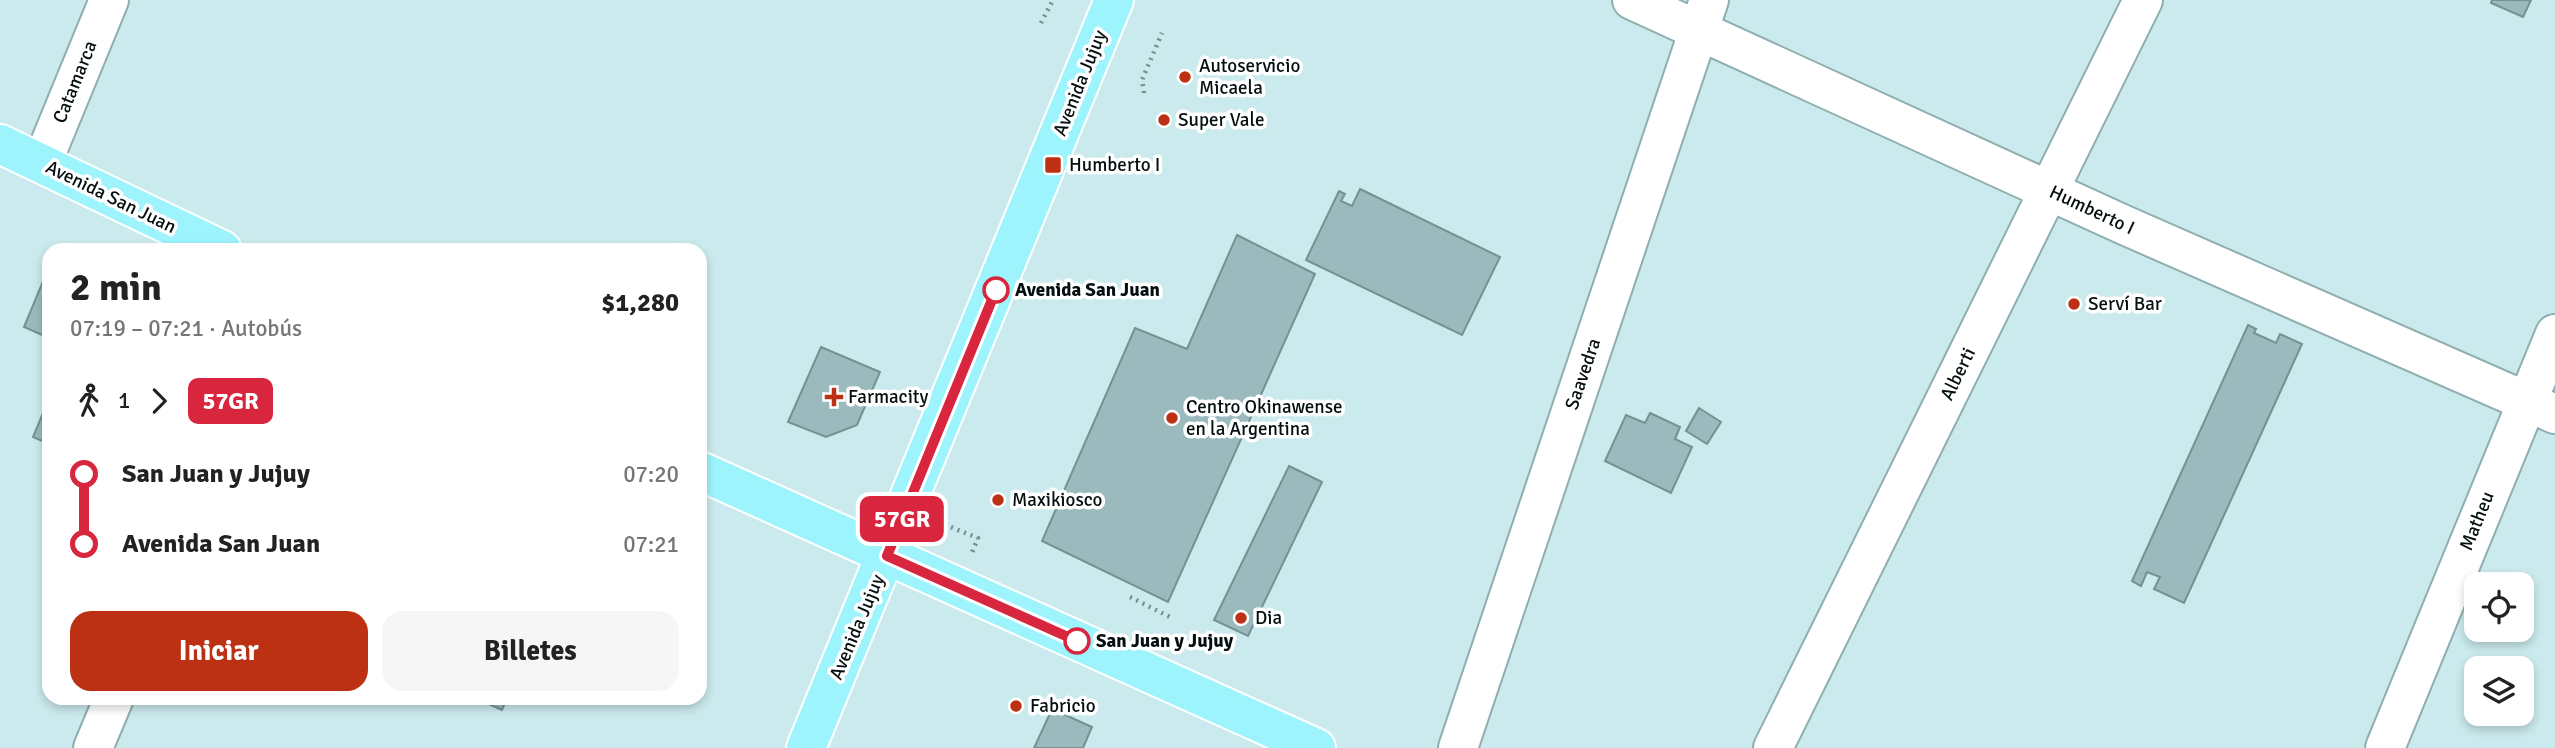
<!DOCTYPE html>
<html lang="es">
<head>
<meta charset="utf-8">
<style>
  :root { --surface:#fff; --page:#f6f6f6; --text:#222; --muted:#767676; --accent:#bc3114 }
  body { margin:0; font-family:Signika,sans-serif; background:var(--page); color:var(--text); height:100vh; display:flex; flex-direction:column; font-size:26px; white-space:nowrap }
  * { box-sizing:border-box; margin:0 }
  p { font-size:23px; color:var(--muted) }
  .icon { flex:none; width:38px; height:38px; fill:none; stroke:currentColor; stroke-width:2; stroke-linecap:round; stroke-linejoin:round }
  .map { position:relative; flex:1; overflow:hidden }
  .drawer { position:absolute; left:42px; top:243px; width:665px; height:462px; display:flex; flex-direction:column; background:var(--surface); border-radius:21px; box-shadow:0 4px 10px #0003 }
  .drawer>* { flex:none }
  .badge { padding:0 14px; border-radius:10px; font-size:24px; line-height:46px }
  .fabs { position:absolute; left:2464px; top:572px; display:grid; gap:14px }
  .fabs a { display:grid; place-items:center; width:70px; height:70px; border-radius:14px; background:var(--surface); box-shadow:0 4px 10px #0003; font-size:35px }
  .map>.badge { position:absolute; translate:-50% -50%; box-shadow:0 0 0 4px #fff }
  .legs { display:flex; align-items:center; gap:10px; height:77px; padding:0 28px; font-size:23px }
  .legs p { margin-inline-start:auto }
  .overview { display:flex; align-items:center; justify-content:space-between; height:119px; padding:0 28px }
  h1 { font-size:38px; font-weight:700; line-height:52px }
  .button { display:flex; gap:14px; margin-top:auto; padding:14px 28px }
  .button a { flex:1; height:80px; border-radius:21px; background:var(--accent); color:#fff; font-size:28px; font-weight:700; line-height:80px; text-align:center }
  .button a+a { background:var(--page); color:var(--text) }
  ul { padding:0 28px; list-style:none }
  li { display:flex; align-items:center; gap:24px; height:70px; font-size:26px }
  li i { display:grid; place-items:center; width:10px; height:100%; margin:0 9px; background:currentColor }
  li i::after { content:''; width:18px; height:18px; margin:-9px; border:5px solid; border-radius:50%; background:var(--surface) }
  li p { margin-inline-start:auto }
  li:first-child i { background:linear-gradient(#0000 50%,currentColor 0) }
  li:last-child i { background:linear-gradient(currentColor 50%,#0000 0) }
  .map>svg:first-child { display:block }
  .building { fill:#9bbabd; stroke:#749194; stroke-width:2 }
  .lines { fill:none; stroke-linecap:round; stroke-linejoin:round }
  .minor-casing { stroke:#8faeb0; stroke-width:42 }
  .major-casing { stroke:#fff; stroke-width:42 }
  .path { stroke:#768c8e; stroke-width:4.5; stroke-dasharray:2 5; stroke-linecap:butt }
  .minor { stroke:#fff; stroke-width:38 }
  .major { stroke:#9df4fc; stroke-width:38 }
  .line-1-casing { stroke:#fff; stroke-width:16 }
  .line-1 { stroke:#d7263d; stroke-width:10 }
  .poi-dot { fill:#bc3114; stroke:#fff; stroke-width:2.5 }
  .stop-1-dot { fill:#fff; stroke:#d7263d; stroke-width:3.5 }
  .labels { text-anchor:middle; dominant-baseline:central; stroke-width:7; stroke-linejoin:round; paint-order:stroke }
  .poi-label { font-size:19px; fill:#050f10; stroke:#fff; text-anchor:start }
  .street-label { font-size:19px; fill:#050f10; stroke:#fff }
  .stop-label { font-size:19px; font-weight:bold; fill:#050f10; stroke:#fff; text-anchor:start }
</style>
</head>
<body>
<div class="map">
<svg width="2555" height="748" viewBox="0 0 2555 748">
  <rect width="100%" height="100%" fill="#cbeaed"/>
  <path class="building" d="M 2492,0 L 2531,0 L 2523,17 L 2491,3 Z
    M 1360,189 L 1500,257 L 1462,335 L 1306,260 L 1339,191 L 1345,194 L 1341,201 L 1352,206 Z
    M 1237,235 L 1315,274 L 1168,602 L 1042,541 L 1135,328 L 1187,349 Z
    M 49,267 L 49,338 L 24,327 Z
    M 2248,325 L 2256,329 L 2254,333 L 2276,343 L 2280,334 L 2302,344 L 2184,603 L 2154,589 L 2160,577 L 2147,572 L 2141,586 L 2132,581 Z
    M 821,347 L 880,372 L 857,425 L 826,437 L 788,422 Z
    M 49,399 L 49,444 L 33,437 Z
    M 1699,408 L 1721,422 L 1707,444 L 1686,431 Z
    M 1650,413 L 1680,427 L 1675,439 L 1692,447 L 1671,493 L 1605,461 L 1626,415 L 1645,423 Z
    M 1289,466 L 1322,482 L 1248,636 L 1214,620 Z
    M 475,698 L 507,698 L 502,710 Z
    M 1052,709 L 1092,727 L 1083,748 L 1034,748 Z"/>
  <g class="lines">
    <g class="minor-casing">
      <path id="minor" d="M 1632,0 L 2122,224 L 2555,414
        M 42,163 L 109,0
        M 93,748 L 114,698
        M 1458,748 L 1709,0
        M 1773,748 L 2143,0
        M 2385,748 L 2555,334"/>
    </g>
    <g class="major-casing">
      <path id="major" d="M 0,144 L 222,250
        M 700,471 L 1316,748
        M 806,748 L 1114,0"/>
    </g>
    <path class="path" d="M 1041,23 L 1053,0
      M 1144,93 L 1142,80 L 1162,33
      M 938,522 L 978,538 L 971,555
      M 1130,597 L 1170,617"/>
    <use href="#minor" class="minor"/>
    <use href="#major" class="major"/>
  </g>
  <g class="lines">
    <g class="line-1-casing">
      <path id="line-1" d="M 996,290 L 887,556 L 1077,641"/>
    </g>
    <use href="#line-1" class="line-1"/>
  </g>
  <g class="poi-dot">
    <circle cx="1185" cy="77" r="7"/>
    <circle cx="1164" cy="120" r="7"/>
    <rect x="1044" y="156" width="18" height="18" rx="3.5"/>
    <circle cx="2074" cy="304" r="7"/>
    <path d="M830.5 386.5h7v7h7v7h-7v7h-7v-7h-7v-7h7z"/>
    <circle cx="1172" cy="418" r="7"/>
    <circle cx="998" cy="500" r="7"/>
    <circle cx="1241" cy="618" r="7"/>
    <circle cx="1016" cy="706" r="7"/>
  </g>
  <g class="stop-1-dot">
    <circle cx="996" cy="290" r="12"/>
    <circle cx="1077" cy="641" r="12"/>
  </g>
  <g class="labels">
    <g class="poi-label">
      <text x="1199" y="66">Autoservicio<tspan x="1199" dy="22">Micaela</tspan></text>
      <text x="1178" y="120">Super Vale</text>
      <text x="1069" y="165">Humberto I</text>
      <text x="2088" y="304">Serví Bar</text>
      <text x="848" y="397">Farmacity</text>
      <text x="1186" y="407">Centro Okinawense<tspan x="1186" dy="22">en la Argentina</tspan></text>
      <text x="1012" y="500">Maxikiosco</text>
      <text x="1255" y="618">Dia</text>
      <text x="1030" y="706">Fabricio</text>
    </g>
    <g class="street-label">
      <text transform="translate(75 82) rotate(-68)">Catamarca</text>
      <text transform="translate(1080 83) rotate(-68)">Avenida Jujuy</text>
      <text transform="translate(111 197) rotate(26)">Avenida San Juan</text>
      <text transform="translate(2092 210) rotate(25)">Humberto I</text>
      <text transform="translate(1583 374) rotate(-71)">Saavedra</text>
      <text transform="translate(1958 374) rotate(-64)">Alberti</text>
      <text transform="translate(2477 521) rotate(-68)">Matheu</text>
      <text transform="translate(857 627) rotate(-67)">Avenida Jujuy</text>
    </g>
    <g class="stop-label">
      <text x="1015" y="290">Avenida San Juan</text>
      <text x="1096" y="641">San Juan y Jujuy</text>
    </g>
  </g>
</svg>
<div class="fabs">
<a><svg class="icon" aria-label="locate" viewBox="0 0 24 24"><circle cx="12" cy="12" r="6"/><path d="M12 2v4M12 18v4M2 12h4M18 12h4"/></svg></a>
<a><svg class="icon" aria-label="layers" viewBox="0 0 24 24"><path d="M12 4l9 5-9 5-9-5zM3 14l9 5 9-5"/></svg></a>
</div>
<b class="badge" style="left:902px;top:519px;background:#d7263d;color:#fff">57GR</b>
<section class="drawer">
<div class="overview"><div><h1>2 min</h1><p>07:19 – 07:21 · Autobús</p></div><b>$1,280</b></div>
<div class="legs"><svg class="icon" aria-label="walk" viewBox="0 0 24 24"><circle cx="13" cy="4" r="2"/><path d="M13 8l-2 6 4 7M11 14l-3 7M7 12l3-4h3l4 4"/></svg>1<svg class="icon" aria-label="forward" viewBox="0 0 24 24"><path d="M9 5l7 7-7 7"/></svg><b class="badge" style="background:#d7263d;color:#fff">57GR</b></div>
<ul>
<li><i style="color:#d7263d"></i><b>San Juan y Jujuy</b><p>07:20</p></li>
<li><i style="color:#d7263d"></i><b>Avenida San Juan</b><p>07:21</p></li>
</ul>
<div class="button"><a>Iniciar</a><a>Billetes</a></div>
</section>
</div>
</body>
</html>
